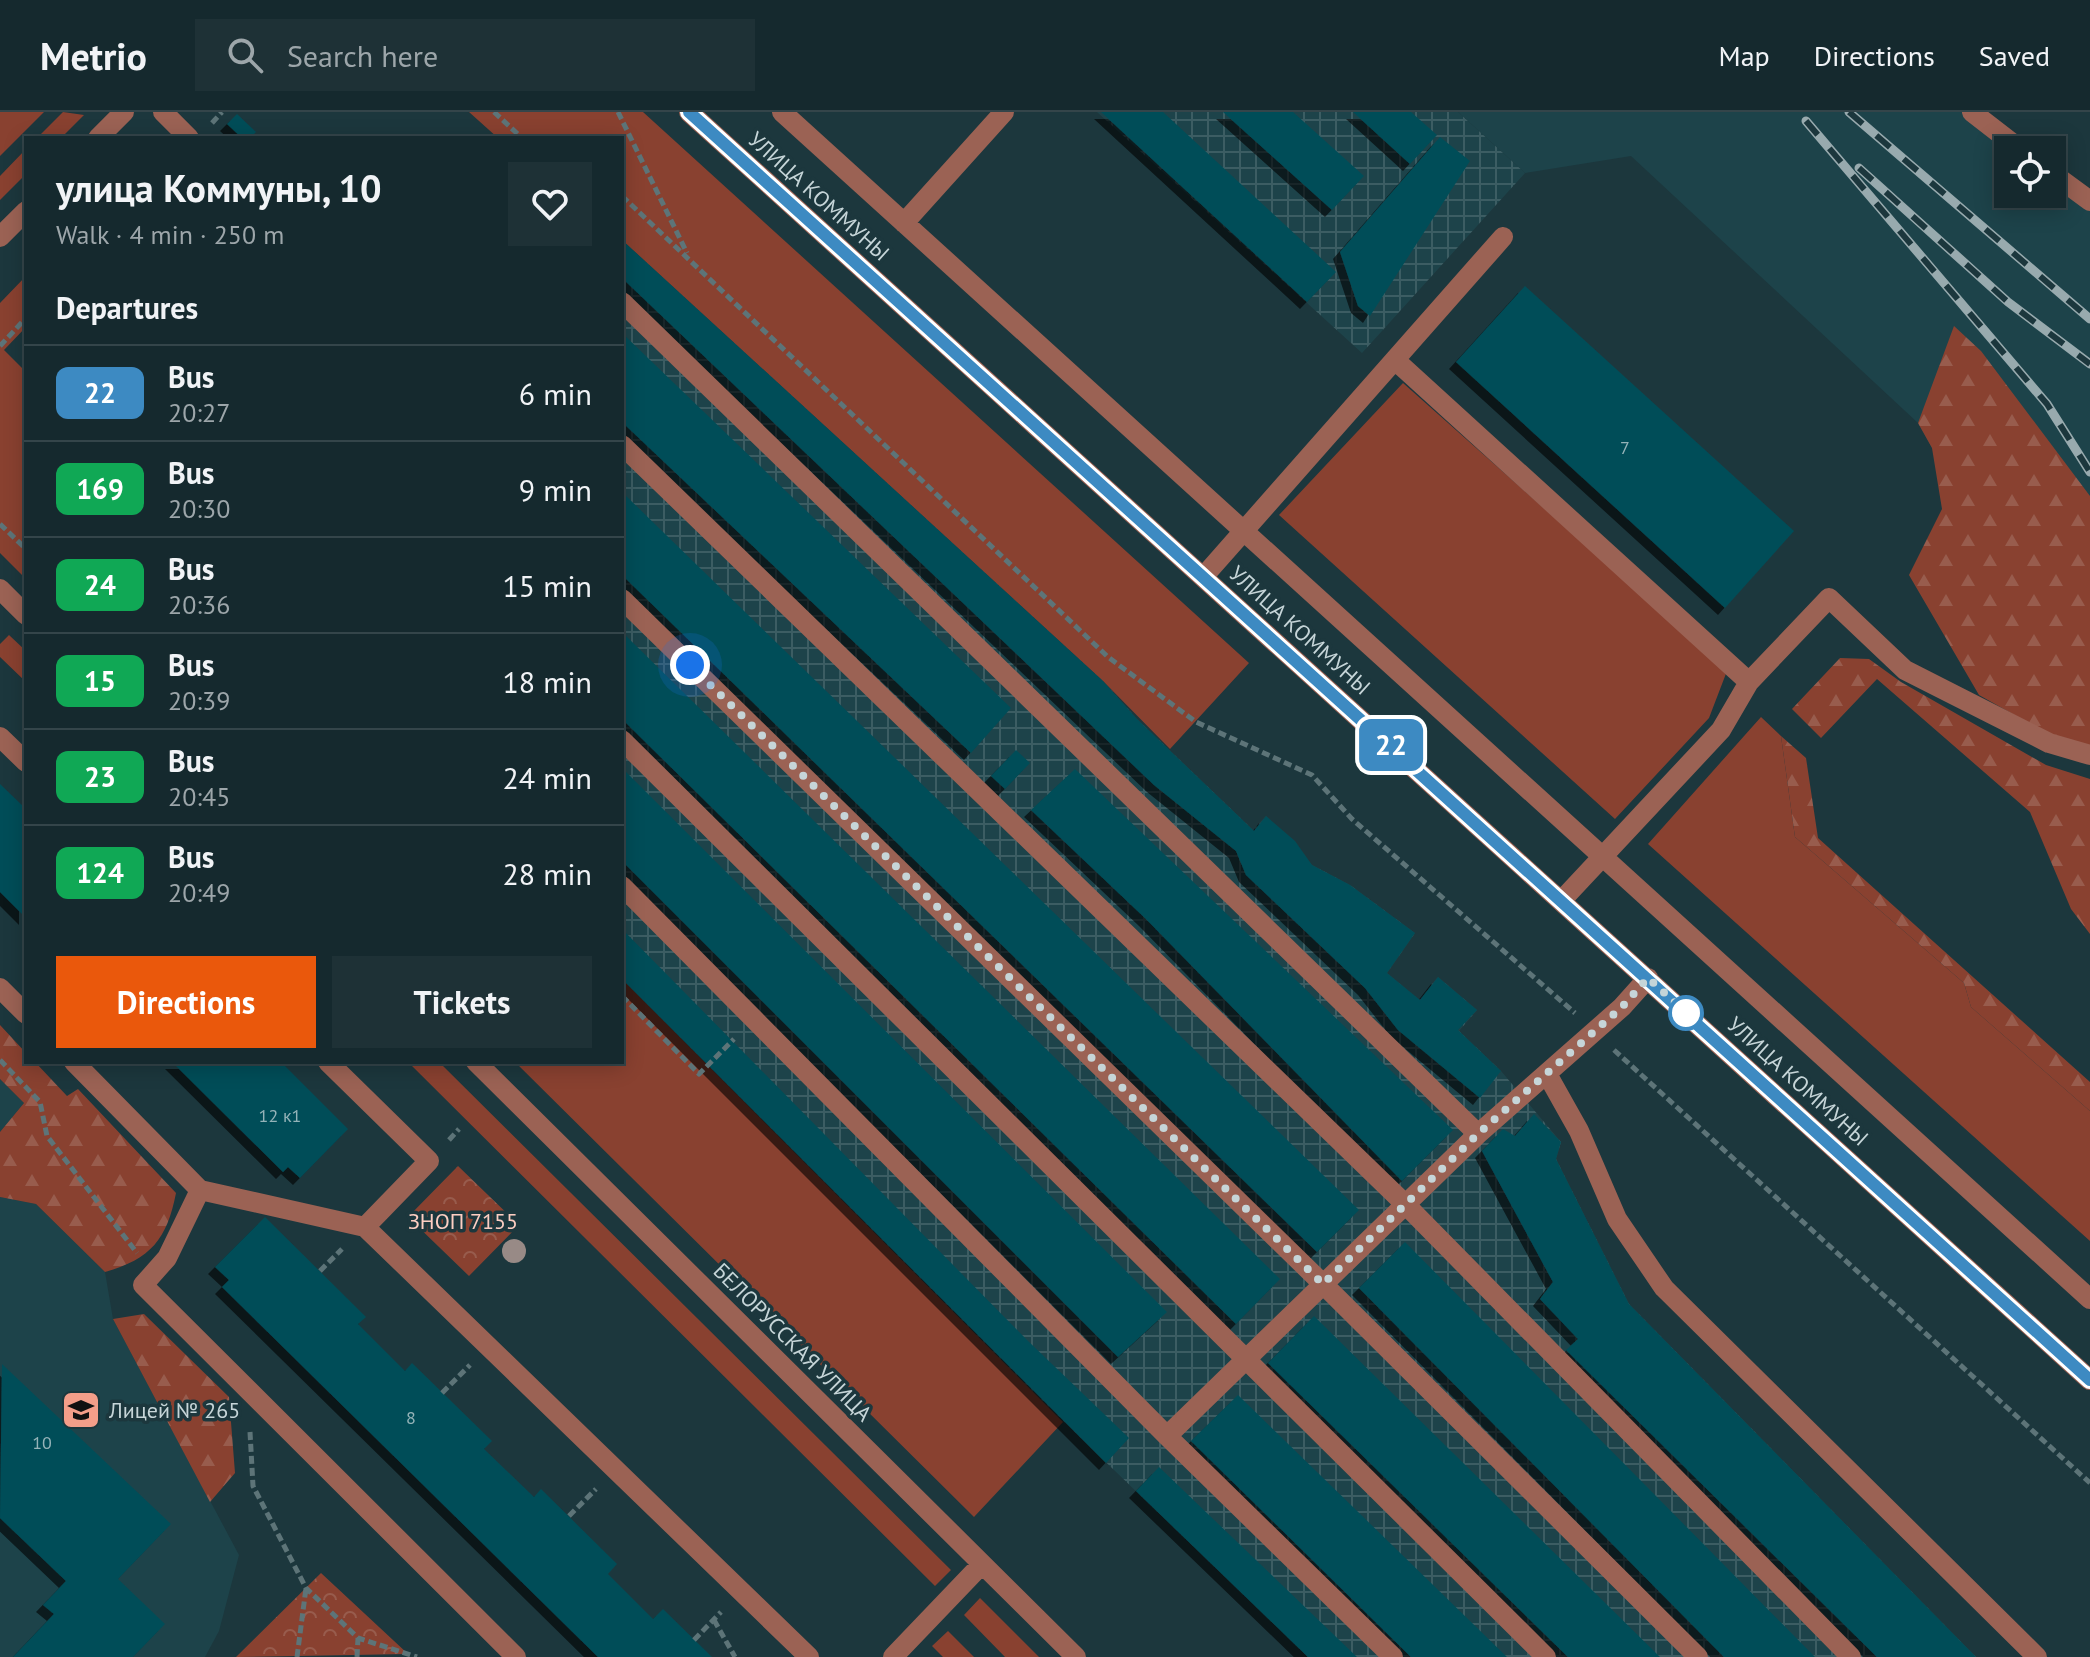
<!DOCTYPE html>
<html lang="en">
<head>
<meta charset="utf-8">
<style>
  :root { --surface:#15292e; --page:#1e3136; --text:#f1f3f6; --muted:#9da6aa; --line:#34454a; --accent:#ea580c }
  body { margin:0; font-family:"PT Sans",sans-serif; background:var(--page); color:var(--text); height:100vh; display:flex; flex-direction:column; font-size:30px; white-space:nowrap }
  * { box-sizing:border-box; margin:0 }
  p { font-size:26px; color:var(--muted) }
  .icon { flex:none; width:44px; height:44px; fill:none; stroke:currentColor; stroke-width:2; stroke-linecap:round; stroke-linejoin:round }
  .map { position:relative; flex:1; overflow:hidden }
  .sheet { position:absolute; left:24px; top:24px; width:600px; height:928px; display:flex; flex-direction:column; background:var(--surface); border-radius:0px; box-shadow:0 4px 20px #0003,0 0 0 2px var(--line) }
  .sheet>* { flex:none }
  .badge { padding:0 16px; border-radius:12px; font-size:28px; line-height:52px }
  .tools { position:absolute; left:1994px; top:24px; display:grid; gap:16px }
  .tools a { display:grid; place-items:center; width:72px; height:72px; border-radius:0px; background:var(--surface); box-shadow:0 4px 20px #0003,0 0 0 2px var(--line); font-size:40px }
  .you { position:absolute; width:40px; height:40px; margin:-20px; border:6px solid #fff; border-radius:50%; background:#1a73e8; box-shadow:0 0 0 12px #1a73e833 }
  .map>.badge { position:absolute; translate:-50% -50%; box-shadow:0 0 0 4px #fff }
  h2 { padding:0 32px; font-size:30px; line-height:72px }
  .round { display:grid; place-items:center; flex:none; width:84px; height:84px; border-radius:0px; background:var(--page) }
  .head { display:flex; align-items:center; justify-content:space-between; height:136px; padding:0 32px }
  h1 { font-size:38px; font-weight:800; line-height:60px }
  .cta { display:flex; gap:16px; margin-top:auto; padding:16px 32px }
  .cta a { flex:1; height:92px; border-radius:0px; background:var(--accent); color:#fff; font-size:32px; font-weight:800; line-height:92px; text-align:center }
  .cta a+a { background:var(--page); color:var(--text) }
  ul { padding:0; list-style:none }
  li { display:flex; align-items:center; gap:24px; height:96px; padding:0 32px; border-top:2px solid var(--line) }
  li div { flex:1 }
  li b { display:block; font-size:30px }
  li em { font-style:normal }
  li .badge { min-width:88px; font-weight:700; text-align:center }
  header { display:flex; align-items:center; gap:48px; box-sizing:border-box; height:112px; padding:0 40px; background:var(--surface); border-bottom:2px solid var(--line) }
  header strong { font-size:38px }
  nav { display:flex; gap:44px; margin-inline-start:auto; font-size:28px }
  .search { width:560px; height:72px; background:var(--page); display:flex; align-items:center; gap:20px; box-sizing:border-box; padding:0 28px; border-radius:0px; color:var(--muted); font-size:30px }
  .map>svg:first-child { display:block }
  .built { fill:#1d434a }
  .industrial { fill:url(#industrial-grid) }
  .grass { fill:#894130 }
  .forest { fill:url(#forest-firs) }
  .park { fill:url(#park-crowns) }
  .building { fill:#004d58; filter:url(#shadow) }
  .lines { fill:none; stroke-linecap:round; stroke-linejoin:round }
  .path { stroke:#5d7478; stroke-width:5; stroke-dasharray:8 4; stroke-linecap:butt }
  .minor { stroke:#9b6254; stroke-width:20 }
  .rail-casing { stroke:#98aaae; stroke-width:9 }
  .rail { stroke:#1c373d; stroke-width:6; stroke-dasharray:18; stroke-linecap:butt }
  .tree { fill:#988a86 }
  .line-casing { stroke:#fff; stroke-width:18 }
  .line { stroke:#3d8ac2; stroke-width:12 }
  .walk { stroke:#c6d5d8; stroke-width:8; stroke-dasharray:0 14.4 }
  .stop-dot { fill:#fff; stroke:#3d8ac2; stroke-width:4 }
  .labels { text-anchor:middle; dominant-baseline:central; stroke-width:7; stroke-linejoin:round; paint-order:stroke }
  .number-label { font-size:18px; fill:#94b3b8 }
  .street-label { font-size:22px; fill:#c6d5d8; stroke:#1c373d }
  .park-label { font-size:22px; fill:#fdcec2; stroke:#1c373d }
  .poi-label { font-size:22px; fill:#c6d5d8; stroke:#1c373d; text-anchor:start }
</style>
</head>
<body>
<header>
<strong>Metrio</strong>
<div class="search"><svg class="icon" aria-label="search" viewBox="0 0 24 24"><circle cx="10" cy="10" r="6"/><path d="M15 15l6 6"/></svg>Search here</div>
<nav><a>Map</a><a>Directions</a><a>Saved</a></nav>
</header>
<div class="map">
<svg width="2090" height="1545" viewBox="0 0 2090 1545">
  <defs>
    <pattern id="industrial-grid" width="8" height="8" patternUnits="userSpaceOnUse" patternTransform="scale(2)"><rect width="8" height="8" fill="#1d434a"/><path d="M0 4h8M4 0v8" fill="none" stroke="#3c5d63"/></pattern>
    <pattern id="forest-firs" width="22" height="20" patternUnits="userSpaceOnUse" patternTransform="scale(2)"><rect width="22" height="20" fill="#894130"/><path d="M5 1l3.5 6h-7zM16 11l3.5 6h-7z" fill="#985c4d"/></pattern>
    <pattern id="park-crowns" width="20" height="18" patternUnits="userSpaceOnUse" patternTransform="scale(2)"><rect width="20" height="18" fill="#894130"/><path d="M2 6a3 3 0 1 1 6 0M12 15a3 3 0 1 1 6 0" fill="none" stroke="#985c4d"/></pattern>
    <filter id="shadow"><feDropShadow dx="-7" dy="7" stdDeviation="0" flood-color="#0009"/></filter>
  </defs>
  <rect width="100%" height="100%" fill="#1c373d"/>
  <path class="built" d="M 1458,0 L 1978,0 L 2008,38 L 2008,82 L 2052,82 L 2052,61 L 2090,92 L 2090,514 L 1932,336 L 1918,311 L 1631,44 L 1525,61 Z
    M 0,967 L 24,991 L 0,1020 Z
    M 0,1085 L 36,1092 L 105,1160 L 113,1207 L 239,1443 L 219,1519 L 205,1545 L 0,1545 Z"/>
  <path class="industrial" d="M 1097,0 L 1458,0 L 1525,61 L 1362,241 Z
    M 622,128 L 1103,569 L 1137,607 L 1253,718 L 1266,704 L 1312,753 L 1350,773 L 1415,821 L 1387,861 L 1419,888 L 1438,865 L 1477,898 L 1459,919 L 1501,959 L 1561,1030 L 1556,1047 L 1629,1192 L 1976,1545 L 1308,1545 L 1003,1251 L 622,867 Z"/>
  <path class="grass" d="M 0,0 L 44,0 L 0,44 Z
    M 63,0 L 84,3 L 61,26 L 37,26 Z
    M 469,0 L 643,0 L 1249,551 L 1170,637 L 1103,569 L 622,128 L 622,26 L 498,26 Z
    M 26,37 L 26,62 L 0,88 L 0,64 Z
    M 26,164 L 26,215 L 4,238 L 26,260 L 26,467 L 0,441 L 0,191 Z
    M 1403,271 L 1727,559 L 1709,606 L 1615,707 L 1279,403 Z
    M 9,523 L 26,539 L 26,570 L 0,545 L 0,532 Z
    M 1761,605 L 1781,624 L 1795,725 L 1964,871 L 1971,895 L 2090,999 L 2090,1129 L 1648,732 Z
    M 622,867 L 1063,1310 L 974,1405 L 515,950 L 622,950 Z
    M 408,950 L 439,950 L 951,1458 L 935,1474 Z
    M 980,1486 L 1039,1545 L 1005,1545 L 964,1503 Z
    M 948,1519 L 974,1545 L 943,1545 L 932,1534 Z"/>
  <path class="forest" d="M 1954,214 L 1981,239 L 2090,384 L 2090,635 L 2050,623 L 1979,583 L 1909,463 L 1942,397 L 1932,336 L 1918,311 Z
    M 1840,546 L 1869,547 L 1901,570 L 2046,653 L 2090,667 L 2090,822 L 2071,797 L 2030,700 L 1877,567 L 1821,626 L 1792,597 Z
    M 1781,624 L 1806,646 L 1818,726 L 2090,970 L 2090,999 L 1971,895 L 1964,871 L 1795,725 Z
    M 0,913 L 26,941 L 26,950 L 35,950 L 67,984 L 78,977 L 176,1081 C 167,1127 151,1147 105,1160 L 36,1092 L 0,1085 L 0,1020 L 24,991 L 0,967 Z
    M 144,1202 L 229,1285 L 235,1361 L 210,1390 L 113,1207 Z"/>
  <path class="park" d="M 458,1054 L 519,1113 L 469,1164 L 408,1105 Z
    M 321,1461 L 408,1542 L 236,1545 Z"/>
  <path class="building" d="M 1101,0 L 1163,0 L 1336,160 L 1307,190 Z
    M 1223,0 L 1293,0 L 1364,64 L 1332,98 Z
    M 1353,0 L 1411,0 L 1437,23 L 1410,52 Z
    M 237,2 L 256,20 L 250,26 L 242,26 L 227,12 Z
    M 1440,25 L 1470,49 L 1370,204 L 1358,194 L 1340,140 Z
    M 622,128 L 1103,569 L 1137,607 L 1254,719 L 1266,704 L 1295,729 L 1312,753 L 1350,773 L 1415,821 L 1387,861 L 1420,888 L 1438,865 L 1477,898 L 1458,918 L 1501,959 L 1480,986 L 1398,918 L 1365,876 L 1246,763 L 1236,739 L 1154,673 L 622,166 Z
    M 1525,174 L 1794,419 L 1725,496 L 1456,250 Z
    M 622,221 L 1011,596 L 971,641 L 622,310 Z
    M 622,380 L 1359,1098 L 1317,1140 L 622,463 Z
    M 622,520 L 1280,1167 L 1236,1212 L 622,607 Z
    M 1016,638 L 1030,651 L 1005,677 L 991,664 Z
    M 622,656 L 1167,1200 L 1118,1245 L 622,749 Z
    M 1075,657 L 1453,1018 L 1402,1069 L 1146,807 L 1031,698 Z
    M 0,672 L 26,697 L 26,806 L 0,780 Z
    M 622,817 L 1027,1228 L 1129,1326 L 1106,1351 L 622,867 Z
    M 172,950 L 281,950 L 348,1017 L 300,1066 L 288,1055 L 283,1060 Z
    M 1534,1002 L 1561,1030 L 1556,1047 L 1629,1192 L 1976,1545 L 1877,1545 L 1566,1238 L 1578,1227 L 1540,1187 L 1553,1170 L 1482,1039 L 1503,1017 L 1515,1024 Z
    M 265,1105 L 366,1205 L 358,1212 L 405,1259 L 412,1251 L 492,1329 L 484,1337 L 534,1385 L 541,1377 L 617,1452 L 608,1462 L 653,1507 L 663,1497 L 712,1545 L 598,1545 L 222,1175 L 229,1168 L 215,1155 Z
    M 1405,1130 L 1815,1545 L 1724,1545 L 1359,1176 Z
    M 1314,1204 L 1660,1545 L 1568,1545 L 1268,1251 Z
    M 2,1252 L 171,1412 L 118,1467 L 165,1512 L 133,1545 L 13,1545 L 54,1502 L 43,1493 L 66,1469 L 0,1406 Z
    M 1238,1283 L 1507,1545 L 1411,1545 L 1191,1329 Z
    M 1159,1355 L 1357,1545 L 1308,1545 L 1136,1379 Z"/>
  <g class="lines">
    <path class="path" d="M 494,0 L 522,26
      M 618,0 L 687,141
      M 212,11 L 222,0
      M 622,84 L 1108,545 L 1196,610 L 1312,663 L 1352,707 L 1575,901
      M 0,234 L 26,206
      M 0,412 L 26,437
      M 622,884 L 699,962 L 734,927
      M 1614,938 L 2090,1371
      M 0,948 L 40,990 L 47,1024 L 137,1141
      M 449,1028 L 459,1017
      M 320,1159 L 342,1137
      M 442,1281 L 470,1253
      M 250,1320 L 253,1374 L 306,1476 L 358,1526 L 417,1545
      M 569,1404 L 596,1377
      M 714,1508 L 735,1545
      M 694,1528 L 721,1500
      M 297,1545 L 306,1476
      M 357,1545 L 358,1526"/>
    <path class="minor" d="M 163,0 L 189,26
      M 689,0 L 2090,1268
      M 782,0 L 2090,1187
      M 1972,0 L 2021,38
      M 98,26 L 124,0
      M 2052,61 L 2090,89
      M 904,111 L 1004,0
      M 0,125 L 26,99
      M 622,190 L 1478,1022
      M 1395,248 L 1749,570
      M 622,333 L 1405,1092 L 1851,1545
      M 1204,464 L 1503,125
      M 0,477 L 26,503
      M 622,487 L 1323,1172 L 1698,1545
      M 0,625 L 26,650
      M 622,628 L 1546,1545
      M 622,774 L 1167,1324 L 1393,1545
      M 1562,788 L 1721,618 L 1749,570 L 1829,486 L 1905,558 L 2049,631 L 2090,643
      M 0,876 L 26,902
      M 74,950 L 200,1078 L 365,1115 L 809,1545
      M 328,950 L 429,1049 L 365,1115
      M 476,950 L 1076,1545
      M 1547,962 L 1579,1019 L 1617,1107 L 1664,1176 L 2037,1545
      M 200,1078 L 167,1146 L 143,1173 L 516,1545
      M 1167,1324 L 1478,1022 L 1622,895 L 1648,866
      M 893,1545 L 982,1452"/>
    <g class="rail-casing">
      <path id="rail" d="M 1849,0 L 2090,207
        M 1806,9 L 2047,292 L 2090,360
        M 1859,56 L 2008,190 L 2090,252"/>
    </g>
    <use href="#rail" class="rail"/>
  </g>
  <circle class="tree" cx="514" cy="1139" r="12"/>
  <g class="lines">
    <g class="line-casing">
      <path id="line" d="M 689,0 L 2090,1268"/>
    </g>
    <use href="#line" class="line"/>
    <path class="walk" d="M 690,553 L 1323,1172 L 1478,1022 L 1622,895 L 1648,866 L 1691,905 L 1686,901"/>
  </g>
  <defs>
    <g id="school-square" transform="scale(2)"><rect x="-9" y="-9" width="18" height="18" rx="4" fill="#f49e89" stroke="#1c373d"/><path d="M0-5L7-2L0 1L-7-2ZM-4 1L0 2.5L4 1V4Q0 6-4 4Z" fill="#111"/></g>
  </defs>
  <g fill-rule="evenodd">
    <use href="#school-square" x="81" y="1298"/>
  </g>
  <circle class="stop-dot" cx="1686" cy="901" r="16"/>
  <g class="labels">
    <g class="number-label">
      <text x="1625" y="335">7</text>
      <text x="280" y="1003">12 к1</text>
      <text x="411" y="1305">8</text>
      <text x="42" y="1330">10</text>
    </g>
    <g class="street-label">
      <text transform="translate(819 84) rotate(42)">УЛИЦА КОММУНЫ</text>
      <text transform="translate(1300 518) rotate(42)">УЛИЦА КОММУНЫ</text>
      <text transform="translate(1798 969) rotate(42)">УЛИЦА КОММУНЫ</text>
      <text transform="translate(793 1230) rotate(45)">БЕЛОРУССКАЯ УЛИЦА</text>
    </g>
    <g class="park-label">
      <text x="463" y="1109">ЗНОП 7155</text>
    </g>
    <g class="poi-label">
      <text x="109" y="1298">Лицей № 265</text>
    </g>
  </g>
</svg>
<div class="tools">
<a><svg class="icon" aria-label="locate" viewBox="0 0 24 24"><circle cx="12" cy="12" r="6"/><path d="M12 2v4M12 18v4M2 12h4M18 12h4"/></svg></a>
</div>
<div class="you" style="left:690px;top:553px"></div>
<b class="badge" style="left:1391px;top:633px;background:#3d8ac2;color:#fff">22</b>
<section class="sheet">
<div class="head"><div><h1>улица Коммуны, 10</h1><p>Walk · 4 min · 250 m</p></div><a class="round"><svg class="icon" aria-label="heart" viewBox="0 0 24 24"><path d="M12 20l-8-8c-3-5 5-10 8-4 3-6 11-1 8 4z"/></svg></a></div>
<h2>Departures</h2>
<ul>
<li><span class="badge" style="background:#3d8ac2;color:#fff">22</span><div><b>Bus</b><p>20:27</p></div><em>6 min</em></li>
<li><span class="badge" style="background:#10a855;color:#fff">169</span><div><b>Bus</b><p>20:30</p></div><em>9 min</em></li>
<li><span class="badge" style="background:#10a855;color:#fff">24</span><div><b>Bus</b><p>20:36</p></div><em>15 min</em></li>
<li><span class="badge" style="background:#10a855;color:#fff">15</span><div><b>Bus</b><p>20:39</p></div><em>18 min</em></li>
<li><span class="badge" style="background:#10a855;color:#fff">23</span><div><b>Bus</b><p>20:45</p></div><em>24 min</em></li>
<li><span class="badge" style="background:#10a855;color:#fff">124</span><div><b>Bus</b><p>20:49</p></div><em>28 min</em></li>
</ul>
<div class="cta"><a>Directions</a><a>Tickets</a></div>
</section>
</div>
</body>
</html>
